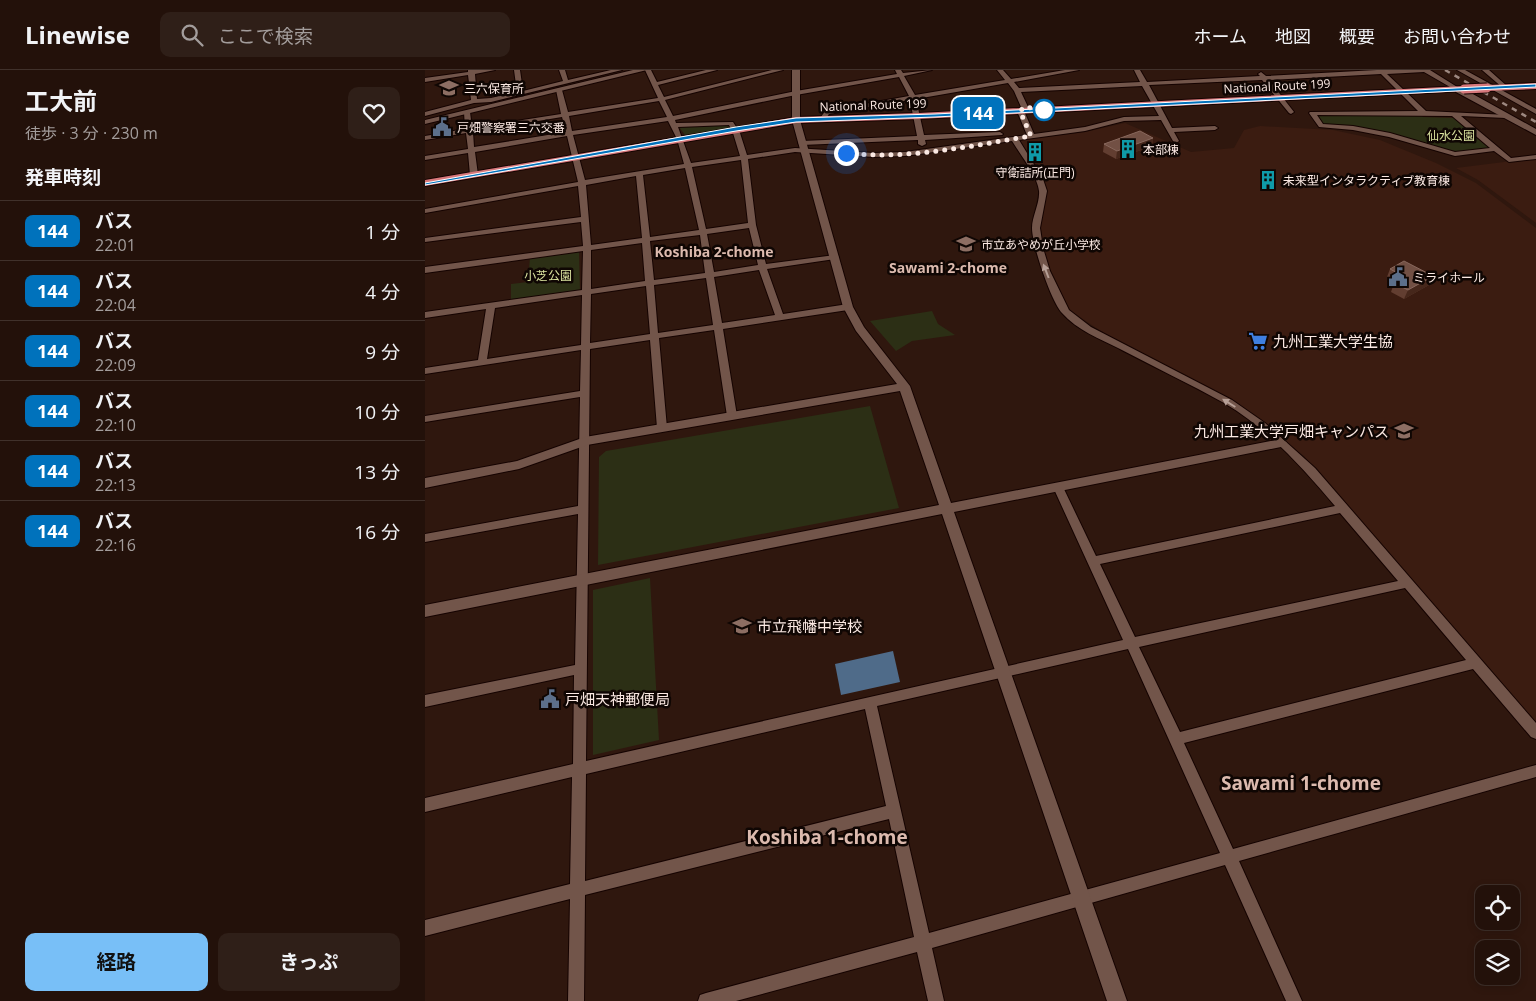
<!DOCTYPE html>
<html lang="ja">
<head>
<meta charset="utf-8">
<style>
  :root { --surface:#23110a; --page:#2f1f18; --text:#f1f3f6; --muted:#a39d9c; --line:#40312b; --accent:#78bff7 }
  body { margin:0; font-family:"Open Sans","Noto Sans JP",sans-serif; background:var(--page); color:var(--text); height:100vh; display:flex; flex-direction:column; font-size:19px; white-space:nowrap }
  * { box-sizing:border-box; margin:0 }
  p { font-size:16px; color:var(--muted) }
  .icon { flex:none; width:28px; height:28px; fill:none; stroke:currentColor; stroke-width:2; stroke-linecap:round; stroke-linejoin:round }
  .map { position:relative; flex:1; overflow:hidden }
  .drawer { display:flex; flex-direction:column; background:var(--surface); width:425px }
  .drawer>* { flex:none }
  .badge { padding:0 10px; border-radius:8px; font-size:18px; line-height:32px }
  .fabs { position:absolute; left:1050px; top:815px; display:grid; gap:10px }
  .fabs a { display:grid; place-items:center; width:45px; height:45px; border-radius:10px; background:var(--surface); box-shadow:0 2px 8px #0003,0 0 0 1px var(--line); font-size:25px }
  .you { position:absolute; width:25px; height:25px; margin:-12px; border:4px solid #fff; border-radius:50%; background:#1a73e8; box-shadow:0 0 0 8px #1a73e833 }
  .map>.badge { position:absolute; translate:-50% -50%; box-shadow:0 0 0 2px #fff }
  h2 { padding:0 25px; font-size:19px; line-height:45px }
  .round { display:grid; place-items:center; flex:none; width:52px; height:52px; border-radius:10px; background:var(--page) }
  .head { display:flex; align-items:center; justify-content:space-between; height:85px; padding:0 25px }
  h1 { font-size:24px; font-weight:700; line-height:38px }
  .button { display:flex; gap:10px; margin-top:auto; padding:10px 25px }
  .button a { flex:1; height:58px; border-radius:10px; background:var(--accent); color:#111; font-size:20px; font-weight:700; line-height:58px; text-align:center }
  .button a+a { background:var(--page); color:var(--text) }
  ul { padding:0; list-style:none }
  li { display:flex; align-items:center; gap:15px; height:60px; padding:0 25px; border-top:1px solid var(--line) }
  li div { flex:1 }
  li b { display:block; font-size:19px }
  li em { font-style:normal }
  li .badge { min-width:55px; font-weight:700; text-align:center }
  header { display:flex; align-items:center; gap:30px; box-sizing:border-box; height:70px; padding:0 25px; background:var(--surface); border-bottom:1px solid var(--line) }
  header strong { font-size:24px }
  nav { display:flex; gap:28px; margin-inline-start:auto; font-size:18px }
  .search { width:350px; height:45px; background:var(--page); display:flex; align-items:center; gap:12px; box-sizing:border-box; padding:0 18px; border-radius:10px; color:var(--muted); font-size:19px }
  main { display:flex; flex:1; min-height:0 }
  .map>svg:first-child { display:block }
  .built { fill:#3b1c11 }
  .green { fill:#2c2f15 }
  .water { fill:#4f6b89 }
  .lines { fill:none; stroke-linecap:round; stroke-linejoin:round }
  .minor-casing { stroke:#150300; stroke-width:2 }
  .tertiary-casing { stroke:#150300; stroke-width:2 }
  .trunk-casing { stroke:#150300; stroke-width:2 }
  .minor { fill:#72554a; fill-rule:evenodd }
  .tertiary { fill:#72554a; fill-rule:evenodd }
  .trunk { fill:#d7787b; fill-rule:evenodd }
  .rail { stroke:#9d8880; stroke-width:2.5; stroke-dasharray:5.5 5.5; stroke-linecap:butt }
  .trunk-bridge-casing { stroke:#150300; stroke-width:11; stroke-linecap:butt }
  .trunk-bridge { stroke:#d7787b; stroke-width:9 }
  .wall { fill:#623e31 }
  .shaded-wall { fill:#46271b }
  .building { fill:#725044; stroke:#88685d }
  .oneway { fill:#b69f96 }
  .line { fill:#0072bc; stroke:#fff }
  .walk { stroke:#fbe9e3; stroke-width:5; stroke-dasharray:0 9 }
  .stop-dot { fill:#fff; stroke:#0072bc; stroke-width:2.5 }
  .labels { text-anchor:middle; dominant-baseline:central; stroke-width:5; stroke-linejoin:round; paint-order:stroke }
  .far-street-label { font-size:12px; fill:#fbe9e3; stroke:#0f0603 }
  .far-poi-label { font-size:12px; fill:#fbe9e3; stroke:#0f0603; text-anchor:start }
  .far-park-label { font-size:12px; fill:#dbe39f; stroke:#0f0603 }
  .far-neighbourhood-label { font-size:14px; font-weight:bold; fill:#dcbaae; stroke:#0f0603 }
  .poi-label { font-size:15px; fill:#fbe9e3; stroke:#0f0603; text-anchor:start }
  .near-neighbourhood-label { font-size:19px; font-weight:bold; fill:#dcbaae; stroke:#0f0603 }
</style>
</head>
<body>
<header>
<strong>Linewise</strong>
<div class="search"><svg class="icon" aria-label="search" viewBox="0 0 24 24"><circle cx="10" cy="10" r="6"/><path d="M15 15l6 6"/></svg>ここで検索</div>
<nav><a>ホーム</a><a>地図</a><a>概要</a><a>お問い合わせ</a></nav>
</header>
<main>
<section class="drawer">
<div class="head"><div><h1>工大前</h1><p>徒歩 · 3 分 · 230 m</p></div><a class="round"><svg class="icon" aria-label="heart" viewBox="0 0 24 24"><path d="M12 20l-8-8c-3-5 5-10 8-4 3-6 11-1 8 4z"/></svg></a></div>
<h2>発車時刻</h2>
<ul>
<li><span class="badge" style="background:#0072bc;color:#fff">144</span><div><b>バス</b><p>22:01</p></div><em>1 分</em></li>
<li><span class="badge" style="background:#0072bc;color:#fff">144</span><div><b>バス</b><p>22:04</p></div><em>4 分</em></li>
<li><span class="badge" style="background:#0072bc;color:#fff">144</span><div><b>バス</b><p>22:09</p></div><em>9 分</em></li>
<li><span class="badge" style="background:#0072bc;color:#fff">144</span><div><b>バス</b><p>22:10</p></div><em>10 分</em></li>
<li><span class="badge" style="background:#0072bc;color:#fff">144</span><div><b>バス</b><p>22:13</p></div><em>13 分</em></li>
<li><span class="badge" style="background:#0072bc;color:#fff">144</span><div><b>バス</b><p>22:16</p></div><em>16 分</em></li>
</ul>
<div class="button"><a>経路</a><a>きっぷ</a></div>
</section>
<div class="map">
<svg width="1111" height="931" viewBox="0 0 1111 931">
  <rect width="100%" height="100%" fill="#2f170e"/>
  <path class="built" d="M 700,53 L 766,82 L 809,78 L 819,60 L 835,56 L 908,60 L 955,70 L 1011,93 L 1051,113 L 1111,158 L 1111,653 L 879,386 L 815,336 L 682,265 L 644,240 L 622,195 L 615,154 L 619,113 L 594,70 L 660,62 Z
    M 1111,88 L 1111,153 L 1053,110 L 1031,98 Z"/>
  <path class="green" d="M 887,43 L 994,44 L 998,47 L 1030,48 L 1065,79 L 1026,84 L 1004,74 L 965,65 L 928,58 L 896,56 Z
    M 303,54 L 306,58 L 260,65 L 254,57 Z
    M 154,181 L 155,221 L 86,231 L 86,214 L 103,212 L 105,187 Z
    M 507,241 L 513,254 L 530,265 L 487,271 L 471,281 L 445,251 Z
    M 445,336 L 474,438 L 173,495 L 174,387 L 181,381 Z
    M 225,508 L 234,670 L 168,685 L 168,520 Z"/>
  <path class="water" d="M 468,581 L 475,612 L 416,625 L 410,594 Z"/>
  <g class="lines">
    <g class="minor-casing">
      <path id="minor" d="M 43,0 L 70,0 L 50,4 L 52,29 L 66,28 L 92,22 L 89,0 L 95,0 L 98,21 L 138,11 L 134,0 L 140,0 L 143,10 L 186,0 L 197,0 L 66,32 L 49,33 L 0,46 L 0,42 L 46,30 L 43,5 L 0,12 L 0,8 L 43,2 Z
        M 220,0 L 226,0 L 232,12 L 281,0 L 292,0 L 233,15 L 239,27 L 347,0 L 358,0 L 240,30 L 248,46 L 371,21 L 472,4 L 470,0 L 476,0 L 478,3 L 507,0 L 479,6 L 490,25 L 580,10 L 572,0 L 578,0 L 586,9 L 640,0 L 654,0 L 589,12 L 594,18 L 715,12 L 709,0 L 715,0 L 722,12 L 835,6 L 833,4 L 836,2 L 841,6 L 952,0 L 1005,0 L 1037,20 L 1032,21 L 999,2 L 962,4 L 1001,41 L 1083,45 L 1084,46 L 1081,48 L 1036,46 L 1086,88 L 1111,85 L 1111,89 L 1084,92 L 1069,81 L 1030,86 L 964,67 L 928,60 L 894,57 L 884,43 L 885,42 L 993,41 L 956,4 L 844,10 L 869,42 L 866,44 L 864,43 L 837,10 L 724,15 L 747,58 L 790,56 L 793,58 L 790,60 L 749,62 L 754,71 L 751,73 L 748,71 L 736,50 L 699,51 L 660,61 L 594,70 L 618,109 L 622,121 L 615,158 L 618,178 L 625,201 L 644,240 L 666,257 L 807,330 L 840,353 L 890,398 L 1111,653 L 1111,669 L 1106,667 L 1048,599 L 759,673 L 808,779 L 1111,695 L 1111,707 L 814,791 L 877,931 L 861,931 L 800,795 L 507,878 L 519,931 L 503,931 L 492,882 L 311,931 L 273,931 L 275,925 L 281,923 L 489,867 L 464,749 L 160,825 L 159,931 L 143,931 L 145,829 L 0,866 L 0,850 L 145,814 L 147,707 L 0,742 L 0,728 L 148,694 L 149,605 L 0,637 L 0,625 L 150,595 L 153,444 L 0,472 L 0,464 L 153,436 L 155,327 L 0,352 L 0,346 L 155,321 L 156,280 L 0,304 L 0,298 L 53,290 L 61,239 L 0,248 L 0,242 L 157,220 L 158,181 L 0,203 L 0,197 L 158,176 L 156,152 L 0,172 L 0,168 L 156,147 L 153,116 L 0,143 L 0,139 L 153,112 L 142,66 L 50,82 L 53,105 L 49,107 L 45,105 L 43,83 L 0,90 L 0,86 L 43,79 L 41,63 L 0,70 L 0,66 L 40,59 L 39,42 L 42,40 L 45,42 L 47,58 L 136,44 L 131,20 L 134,18 L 137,20 L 143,42 L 233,28 ZM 474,7 L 484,26 L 400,41 L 394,50 L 399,51 L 404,44 L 485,30 L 492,66 L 377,71 L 373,73 L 377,75 L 493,70 L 493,74 L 497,76 L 501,74 L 500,70 L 577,65 L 578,64 L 575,62 L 499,65 L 491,29 L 583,13 L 589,21 L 596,37 L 592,41 L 602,65 L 480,82 L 449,83 L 370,78 L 322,85 L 315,63 L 308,52 L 251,53 L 250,50 L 371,25 ZM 717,16 L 734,46 L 699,47 L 660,57 L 609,64 L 599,41 L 603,37 L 596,22 ZM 234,31 L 242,47 L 147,61 L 144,46 ZM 892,45 L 1027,46 L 1065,78 L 1030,82 L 965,63 L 928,56 L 898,54 ZM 137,47 L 141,62 L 49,77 L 48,62 ZM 243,51 L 252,69 L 259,94 L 160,110 L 148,65 ZM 304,55 L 308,63 L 315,86 L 266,93 L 253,57 ZM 587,71 C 595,84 613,107 614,121 C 615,133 607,146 607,158 C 607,175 626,231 637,243 C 652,260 675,269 695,279 C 729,297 765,314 799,333 C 842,358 878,398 910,436 L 671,486 L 638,417 L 637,414 L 629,414 L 628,417 L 698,570 L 161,691 L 165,279 L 225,270 L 232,358 L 237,361 L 242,358 L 234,268 L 289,260 L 302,346 L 307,349 L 311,348 L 312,346 L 298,259 L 423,240 L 427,237 L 423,234 L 358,244 L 342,199 L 410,189 L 414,187 L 410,185 L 341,194 L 331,155 L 323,89 L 370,82 L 449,87 L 480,86 ZM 316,90 L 323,153 L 281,159 L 267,97 ZM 260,98 L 274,160 L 225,167 L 218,105 ZM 211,106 L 217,168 L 166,175 L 161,115 ZM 324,158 L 333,195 L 289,202 L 282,164 ZM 275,165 L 280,203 L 229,210 L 225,171 ZM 217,173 L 220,211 L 166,219 L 166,180 ZM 334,200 L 350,245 L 297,253 L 289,207 ZM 281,208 L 288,255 L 233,263 L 229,215 ZM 221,216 L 225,264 L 165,273 L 166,224 ZM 157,225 L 156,275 L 62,289 L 70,238 ZM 915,443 L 973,511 L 710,567 L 675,494 ZM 980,518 L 1041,590 L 755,662 L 714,577 ZM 703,579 L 795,783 L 504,863 L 452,636 ZM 440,639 L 461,736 L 160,811 L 161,704 Z
        M 1032,0 L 1040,0 L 1111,39 L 1111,44 Z
        M 1057,0 L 1064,0 L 1083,17 L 1078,18 Z"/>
    </g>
    <g class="tertiary-casing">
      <path id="tertiary" d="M 208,0 L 222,0 L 0,54 L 0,50 Z
        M 367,0 L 375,0 L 375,50 L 428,237 L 439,257 L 485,316 L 526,433 L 856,369 L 862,373 L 856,377 L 529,442 L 702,931 L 682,931 L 517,444 L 0,547 L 0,535 L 514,435 L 475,321 L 162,375 L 94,399 L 0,418 L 0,408 L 92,391 L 160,367 L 472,314 L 431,261 L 418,237 L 367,50 Z
        M 1031,18 L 1037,18 L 1111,59 L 1111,65 L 1031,22 Z"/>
    </g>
    <g class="trunk-casing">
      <path id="trunk" d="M 1111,13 L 1111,19 L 1062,21 L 1058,18 L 1062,15 Z
        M 1039,16 L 1042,17 L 1042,21 L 493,49 L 371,53 L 0,116 L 0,110 L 371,47 L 493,43 Z"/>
    </g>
    <use href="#minor" class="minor"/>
    <use href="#tertiary" class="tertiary"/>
    <use href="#trunk" class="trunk"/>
    <path class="rail" d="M 1020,0 L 1111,52"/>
    <g class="trunk-bridge-casing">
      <path id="trunk-bridge" d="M 1039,19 L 1062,18"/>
    </g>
    <use href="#trunk-bridge" class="trunk-bridge"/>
  </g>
  <path class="wall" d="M 728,68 L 727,76 L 691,89 L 678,82 L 679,74 Z
    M 965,199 L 1004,215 L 979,229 L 966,222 L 969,213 L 970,212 L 962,207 Z"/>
  <path class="shaded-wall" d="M 728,68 L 727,76 L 691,89 L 692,81 Z
    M 1008,206 L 1004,215 L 979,229 L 983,220 Z"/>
  <path class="building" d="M 715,61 L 728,68 L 692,81 L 679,74 Z
    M 979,191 L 1008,206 L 983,220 L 969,213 L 980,207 L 965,199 Z"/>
  <defs><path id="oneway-solid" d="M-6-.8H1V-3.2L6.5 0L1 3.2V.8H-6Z" transform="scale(1.25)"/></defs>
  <g class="oneway">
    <use href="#oneway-solid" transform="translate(621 201) rotate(-111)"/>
    <use href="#oneway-solid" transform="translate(804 333) rotate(-148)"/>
  </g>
  <path class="line" d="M 1111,14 L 1111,17 L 510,47 L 371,52 L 311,61 L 0,115 L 0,113 L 311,57 L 371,48 L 510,44 Z"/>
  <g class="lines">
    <path class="walk" d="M 421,83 C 483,90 545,76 606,66 L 595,41 L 600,37 L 619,40"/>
  </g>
  <defs>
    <g id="school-bare" transform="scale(1.5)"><path d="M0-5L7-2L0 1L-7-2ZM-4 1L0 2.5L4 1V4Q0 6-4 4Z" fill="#8d6e63" stroke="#0f0603" stroke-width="2.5" paint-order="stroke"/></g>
    <g id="civic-bare" transform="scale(1.5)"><path d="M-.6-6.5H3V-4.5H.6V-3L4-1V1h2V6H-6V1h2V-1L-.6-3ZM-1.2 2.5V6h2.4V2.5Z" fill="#5c6f8a" stroke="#0f0603" stroke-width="2.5" paint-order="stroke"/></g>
    <g id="building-bare" transform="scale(1.5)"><path d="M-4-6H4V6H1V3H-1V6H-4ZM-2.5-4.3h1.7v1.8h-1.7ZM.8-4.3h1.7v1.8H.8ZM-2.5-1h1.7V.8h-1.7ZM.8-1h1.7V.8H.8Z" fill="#0f9aa8" stroke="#0f0603" stroke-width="2.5" paint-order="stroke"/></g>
    <g id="supermarket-bare" transform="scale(1.5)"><path d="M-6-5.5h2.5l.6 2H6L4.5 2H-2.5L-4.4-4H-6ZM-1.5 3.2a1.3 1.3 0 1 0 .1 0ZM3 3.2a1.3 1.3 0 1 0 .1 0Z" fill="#3f7fe0" stroke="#0f0603" stroke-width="2.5" paint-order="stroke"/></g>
    <g id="university-bare" transform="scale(1.5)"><path d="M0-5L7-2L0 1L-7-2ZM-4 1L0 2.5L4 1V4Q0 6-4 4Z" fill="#8d6e63" stroke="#0f0603" stroke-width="2.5" paint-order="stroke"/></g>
  </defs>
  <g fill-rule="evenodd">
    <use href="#school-bare" x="24" y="18"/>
    <use href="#civic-bare" x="17" y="57"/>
    <use href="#building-bare" x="703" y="79"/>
    <use href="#building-bare" x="610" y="82"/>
    <use href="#building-bare" x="843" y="110"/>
    <use href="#school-bare" x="541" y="174"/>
    <use href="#civic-bare" x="973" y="207"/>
    <use href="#supermarket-bare" x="833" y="271"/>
    <use href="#university-bare" x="979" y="361"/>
    <use href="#school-bare" x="317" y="556"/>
    <use href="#civic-bare" x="125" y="629"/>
  </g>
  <circle class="stop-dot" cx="619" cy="40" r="10"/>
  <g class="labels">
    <g class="far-street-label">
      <text transform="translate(852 16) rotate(-3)">National Route 199</text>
      <text transform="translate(448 35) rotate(-2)">National Route 199</text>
    </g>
    <g class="far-poi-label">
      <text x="39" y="18">三六保育所</text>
      <text x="32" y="57">戸畑警察署三六交番</text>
      <text x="718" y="79">本部棟</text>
      <text x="610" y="102" text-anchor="middle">守衛詰所(正門)</text>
      <text x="858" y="110">未来型インタラクティブ教育棟</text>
      <text x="556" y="174">市立あやめが丘小学校</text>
      <text x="988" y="207">ミライホール</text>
    </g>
    <g class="far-park-label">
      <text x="1026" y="65">仙水公園</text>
      <text x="123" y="205">小芝公園</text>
    </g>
    <g class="far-neighbourhood-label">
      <text x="289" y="181">Koshiba 2-chome</text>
      <text x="523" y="197">Sawami 2-chome</text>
    </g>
    <g class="poi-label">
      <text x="848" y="271">九州工業大学生協</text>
      <text x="964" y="361" text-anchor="end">九州工業大学戸畑キャンパス</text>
      <text x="332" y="556">市立飛幡中学校</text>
      <text x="140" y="629">戸畑天神郵便局</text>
    </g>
    <g class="near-neighbourhood-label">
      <text x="876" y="713">Sawami 1-chome</text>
      <text x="402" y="767">Koshiba 1-chome</text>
    </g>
  </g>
</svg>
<div class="fabs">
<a><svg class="icon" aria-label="locate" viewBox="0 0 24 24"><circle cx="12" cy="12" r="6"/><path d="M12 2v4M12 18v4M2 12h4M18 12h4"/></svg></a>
<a><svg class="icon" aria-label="layers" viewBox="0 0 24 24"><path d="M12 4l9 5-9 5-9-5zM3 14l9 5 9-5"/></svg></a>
</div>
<div class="you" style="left:421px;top:83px"></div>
<b class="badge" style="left:553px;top:43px;background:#0072bc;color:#fff">144</b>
</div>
</main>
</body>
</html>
